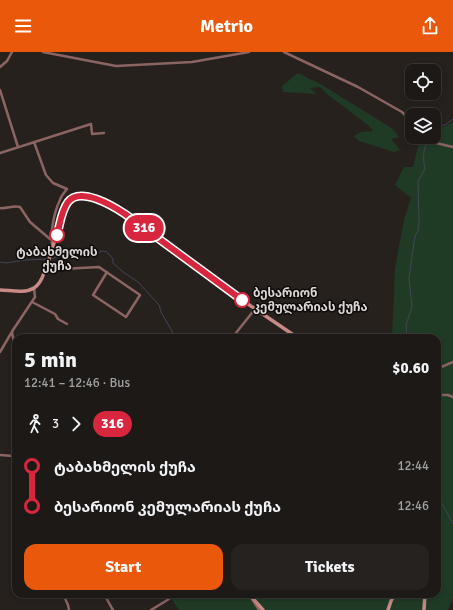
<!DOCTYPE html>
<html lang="en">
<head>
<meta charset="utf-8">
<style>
  :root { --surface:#1d1916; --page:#25221f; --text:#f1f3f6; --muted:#a0a0a1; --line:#3b3835; --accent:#ea580c }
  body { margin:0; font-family:Signika,"Noto Sans Georgian",sans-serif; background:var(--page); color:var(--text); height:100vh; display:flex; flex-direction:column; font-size:15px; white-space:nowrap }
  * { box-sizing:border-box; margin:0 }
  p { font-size:13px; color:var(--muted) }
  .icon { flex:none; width:22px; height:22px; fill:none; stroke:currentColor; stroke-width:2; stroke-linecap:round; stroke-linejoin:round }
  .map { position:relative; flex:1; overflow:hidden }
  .details { position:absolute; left:12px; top:282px; width:429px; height:264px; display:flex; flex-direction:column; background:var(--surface); border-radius:12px; box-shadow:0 2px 6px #0003,0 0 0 1px var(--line) }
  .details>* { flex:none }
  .badge { padding:0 8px; border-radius:13px; font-size:14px; line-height:26px }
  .controls { position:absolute; left:405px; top:12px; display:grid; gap:8px }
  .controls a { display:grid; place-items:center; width:36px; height:36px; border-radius:8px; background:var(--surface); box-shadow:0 2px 6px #0003,0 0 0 1px var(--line); font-size:20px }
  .map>.badge { position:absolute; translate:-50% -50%; box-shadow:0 0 0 2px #fff }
  .legs { display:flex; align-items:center; gap:6px; height:44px; padding:0 12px; font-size:13px }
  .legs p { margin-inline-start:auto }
  .headline { display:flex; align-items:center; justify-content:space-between; height:68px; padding:0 12px }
  h1 { font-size:22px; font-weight:700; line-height:30px }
  .cta { display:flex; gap:8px; margin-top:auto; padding:8px 12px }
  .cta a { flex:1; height:46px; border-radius:12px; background:var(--accent); color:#fff; font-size:16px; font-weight:700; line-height:46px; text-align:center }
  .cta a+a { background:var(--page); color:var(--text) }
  ul { padding:0 12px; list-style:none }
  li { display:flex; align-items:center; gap:14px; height:40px; font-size:15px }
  li i { display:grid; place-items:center; width:6px; height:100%; margin:0 5px; background:currentColor }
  li i::after { content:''; width:10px; height:10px; margin:-5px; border:3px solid; border-radius:50%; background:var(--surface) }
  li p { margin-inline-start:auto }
  li:first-child i { background:linear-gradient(#0000 50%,currentColor 0) }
  li:last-child i { background:linear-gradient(currentColor 50%,#0000 0) }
  header { display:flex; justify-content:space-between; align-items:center; height:52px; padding:0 12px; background:var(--accent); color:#fff; font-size:18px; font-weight:700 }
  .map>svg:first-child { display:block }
  .green { fill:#1f3b26 }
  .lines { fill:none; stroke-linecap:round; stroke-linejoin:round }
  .stream { stroke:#414654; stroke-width:1 }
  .minor { stroke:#8b6562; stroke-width:2.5 }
  .secondary { stroke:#c78a86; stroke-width:3.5 }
  .line-1-casing { stroke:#fff; stroke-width:9 }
  .line-1 { stroke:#d7263d; stroke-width:6 }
  .stop-1-dot { fill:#fff; stroke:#d7263d; stroke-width:2 }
  .labels { text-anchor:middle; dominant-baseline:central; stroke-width:3; stroke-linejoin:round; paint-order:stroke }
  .stop-label { font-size:12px; font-weight:bold; fill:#dad7d4; stroke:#0e0b0a }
</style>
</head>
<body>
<header><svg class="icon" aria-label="menu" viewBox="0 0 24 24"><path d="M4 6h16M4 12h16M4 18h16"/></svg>Metrio<svg class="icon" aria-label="share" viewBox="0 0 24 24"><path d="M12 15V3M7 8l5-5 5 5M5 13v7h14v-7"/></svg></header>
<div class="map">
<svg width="453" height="558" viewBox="0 0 453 558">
  <rect width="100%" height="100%" fill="#27211e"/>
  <path class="green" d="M 298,21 L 322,33 L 393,77 L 399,85 L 391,87 L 400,98 L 394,100 L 359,89 L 354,84 L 361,80 L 373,79 L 368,73 L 327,42 L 320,35 L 310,36 L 317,42 L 283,40 L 282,34 Z
    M 453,70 L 453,546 L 448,558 L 179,558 L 168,542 L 437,542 L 437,286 L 392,286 L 395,216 L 404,168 L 411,146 L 395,133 L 404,115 L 413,115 L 419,90 L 429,91 L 431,85 L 434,85 L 434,77 L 446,74 Z"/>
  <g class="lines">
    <path class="stream" d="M 434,74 L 445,73 L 453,67
      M 52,207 L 64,201 L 92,204 L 102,199 L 107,200 L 113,207 L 113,211 L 123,220 L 138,230 L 159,253 L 161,260 L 173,281 L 179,286
      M 0,210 L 7,211 L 24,208 L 48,207
      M 407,286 L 406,273 L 412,255 L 409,226 L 415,184 L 418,179 L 419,171 L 418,129 L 425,117 C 423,109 423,100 426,92
      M 437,440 L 438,444 L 453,472"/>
    <path class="minor" d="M 43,0 L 116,14 L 192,10 L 249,0
      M 284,0 L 358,35 L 402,60 L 412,70
      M 0,15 L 7,9 L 12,0
      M 0,38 L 18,95
      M 427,85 L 436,91 L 453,95
      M 34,90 L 46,123 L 53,131 L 67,137 C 64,141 61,144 60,148 C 54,160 49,184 53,196
      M 0,101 L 91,72 L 92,82 L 104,81
      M 0,156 C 7,157 13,153 20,155 L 30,170 L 50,187
      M 48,213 L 62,217 L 99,215 L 140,243 L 126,265 L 93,243 L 107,220
      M 32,250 L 55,262 L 58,267 L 67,272
      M 12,280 L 16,302
      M 232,286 L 255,257
      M 0,300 L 13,278 L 35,245 L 34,236
      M 437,317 L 453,310
      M 437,343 L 448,343 L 453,345
      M 0,403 L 13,404 L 16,402
      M 63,542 L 68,553 L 69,558
      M 104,542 L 113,558
      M 252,547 L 259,558
      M 151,558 L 169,547 L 166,542"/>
    <path class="secondary" d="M 0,238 C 10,238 24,242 34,236 C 39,233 42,227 44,221 C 51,207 62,155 70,148 C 82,138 105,149 116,156 L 242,248 L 298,286
      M 249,542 L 263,558
      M 388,558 L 391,549 L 395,542
      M 424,558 L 425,542"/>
  </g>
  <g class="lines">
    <g class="line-1-casing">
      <path id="line-1" d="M 57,183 C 60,173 61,159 68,150 C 80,134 113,154 125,162 L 242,248"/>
    </g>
    <use href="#line-1" class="line-1"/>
  </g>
  <g class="stop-1-dot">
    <circle cx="57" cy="183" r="7"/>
    <circle cx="242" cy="248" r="7"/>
  </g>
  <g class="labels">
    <g class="stop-label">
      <text x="57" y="200">ტაბახმელის<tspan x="57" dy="14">ქუჩა</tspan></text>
      <text x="253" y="241" text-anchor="start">ბესარიონ<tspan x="253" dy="14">კემულარიას ქუჩა</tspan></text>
    </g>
  </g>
</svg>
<div class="controls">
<a><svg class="icon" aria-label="locate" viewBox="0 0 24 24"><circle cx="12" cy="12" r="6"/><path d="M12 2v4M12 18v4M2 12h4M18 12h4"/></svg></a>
<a><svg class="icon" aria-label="layers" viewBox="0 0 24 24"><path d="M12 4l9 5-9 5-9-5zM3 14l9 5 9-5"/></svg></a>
</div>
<b class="badge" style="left:144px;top:176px;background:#d7263d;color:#fff">316</b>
<section class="details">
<div class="headline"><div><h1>5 min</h1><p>12:41 – 12:46 · Bus</p></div><b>$0.60</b></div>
<div class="legs"><svg class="icon" aria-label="walk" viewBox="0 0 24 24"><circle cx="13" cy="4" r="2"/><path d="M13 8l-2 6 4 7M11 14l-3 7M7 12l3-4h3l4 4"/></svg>3<svg class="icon" aria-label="forward" viewBox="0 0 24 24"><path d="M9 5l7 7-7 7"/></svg><b class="badge" style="background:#d7263d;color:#fff">316</b></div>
<ul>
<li><i style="color:#d7263d"></i><b>ტაბახმელის ქუჩა</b><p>12:44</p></li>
<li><i style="color:#d7263d"></i><b>ბესარიონ კემულარიას ქუჩა</b><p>12:46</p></li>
</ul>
<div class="cta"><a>Start</a><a>Tickets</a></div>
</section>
</div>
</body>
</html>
